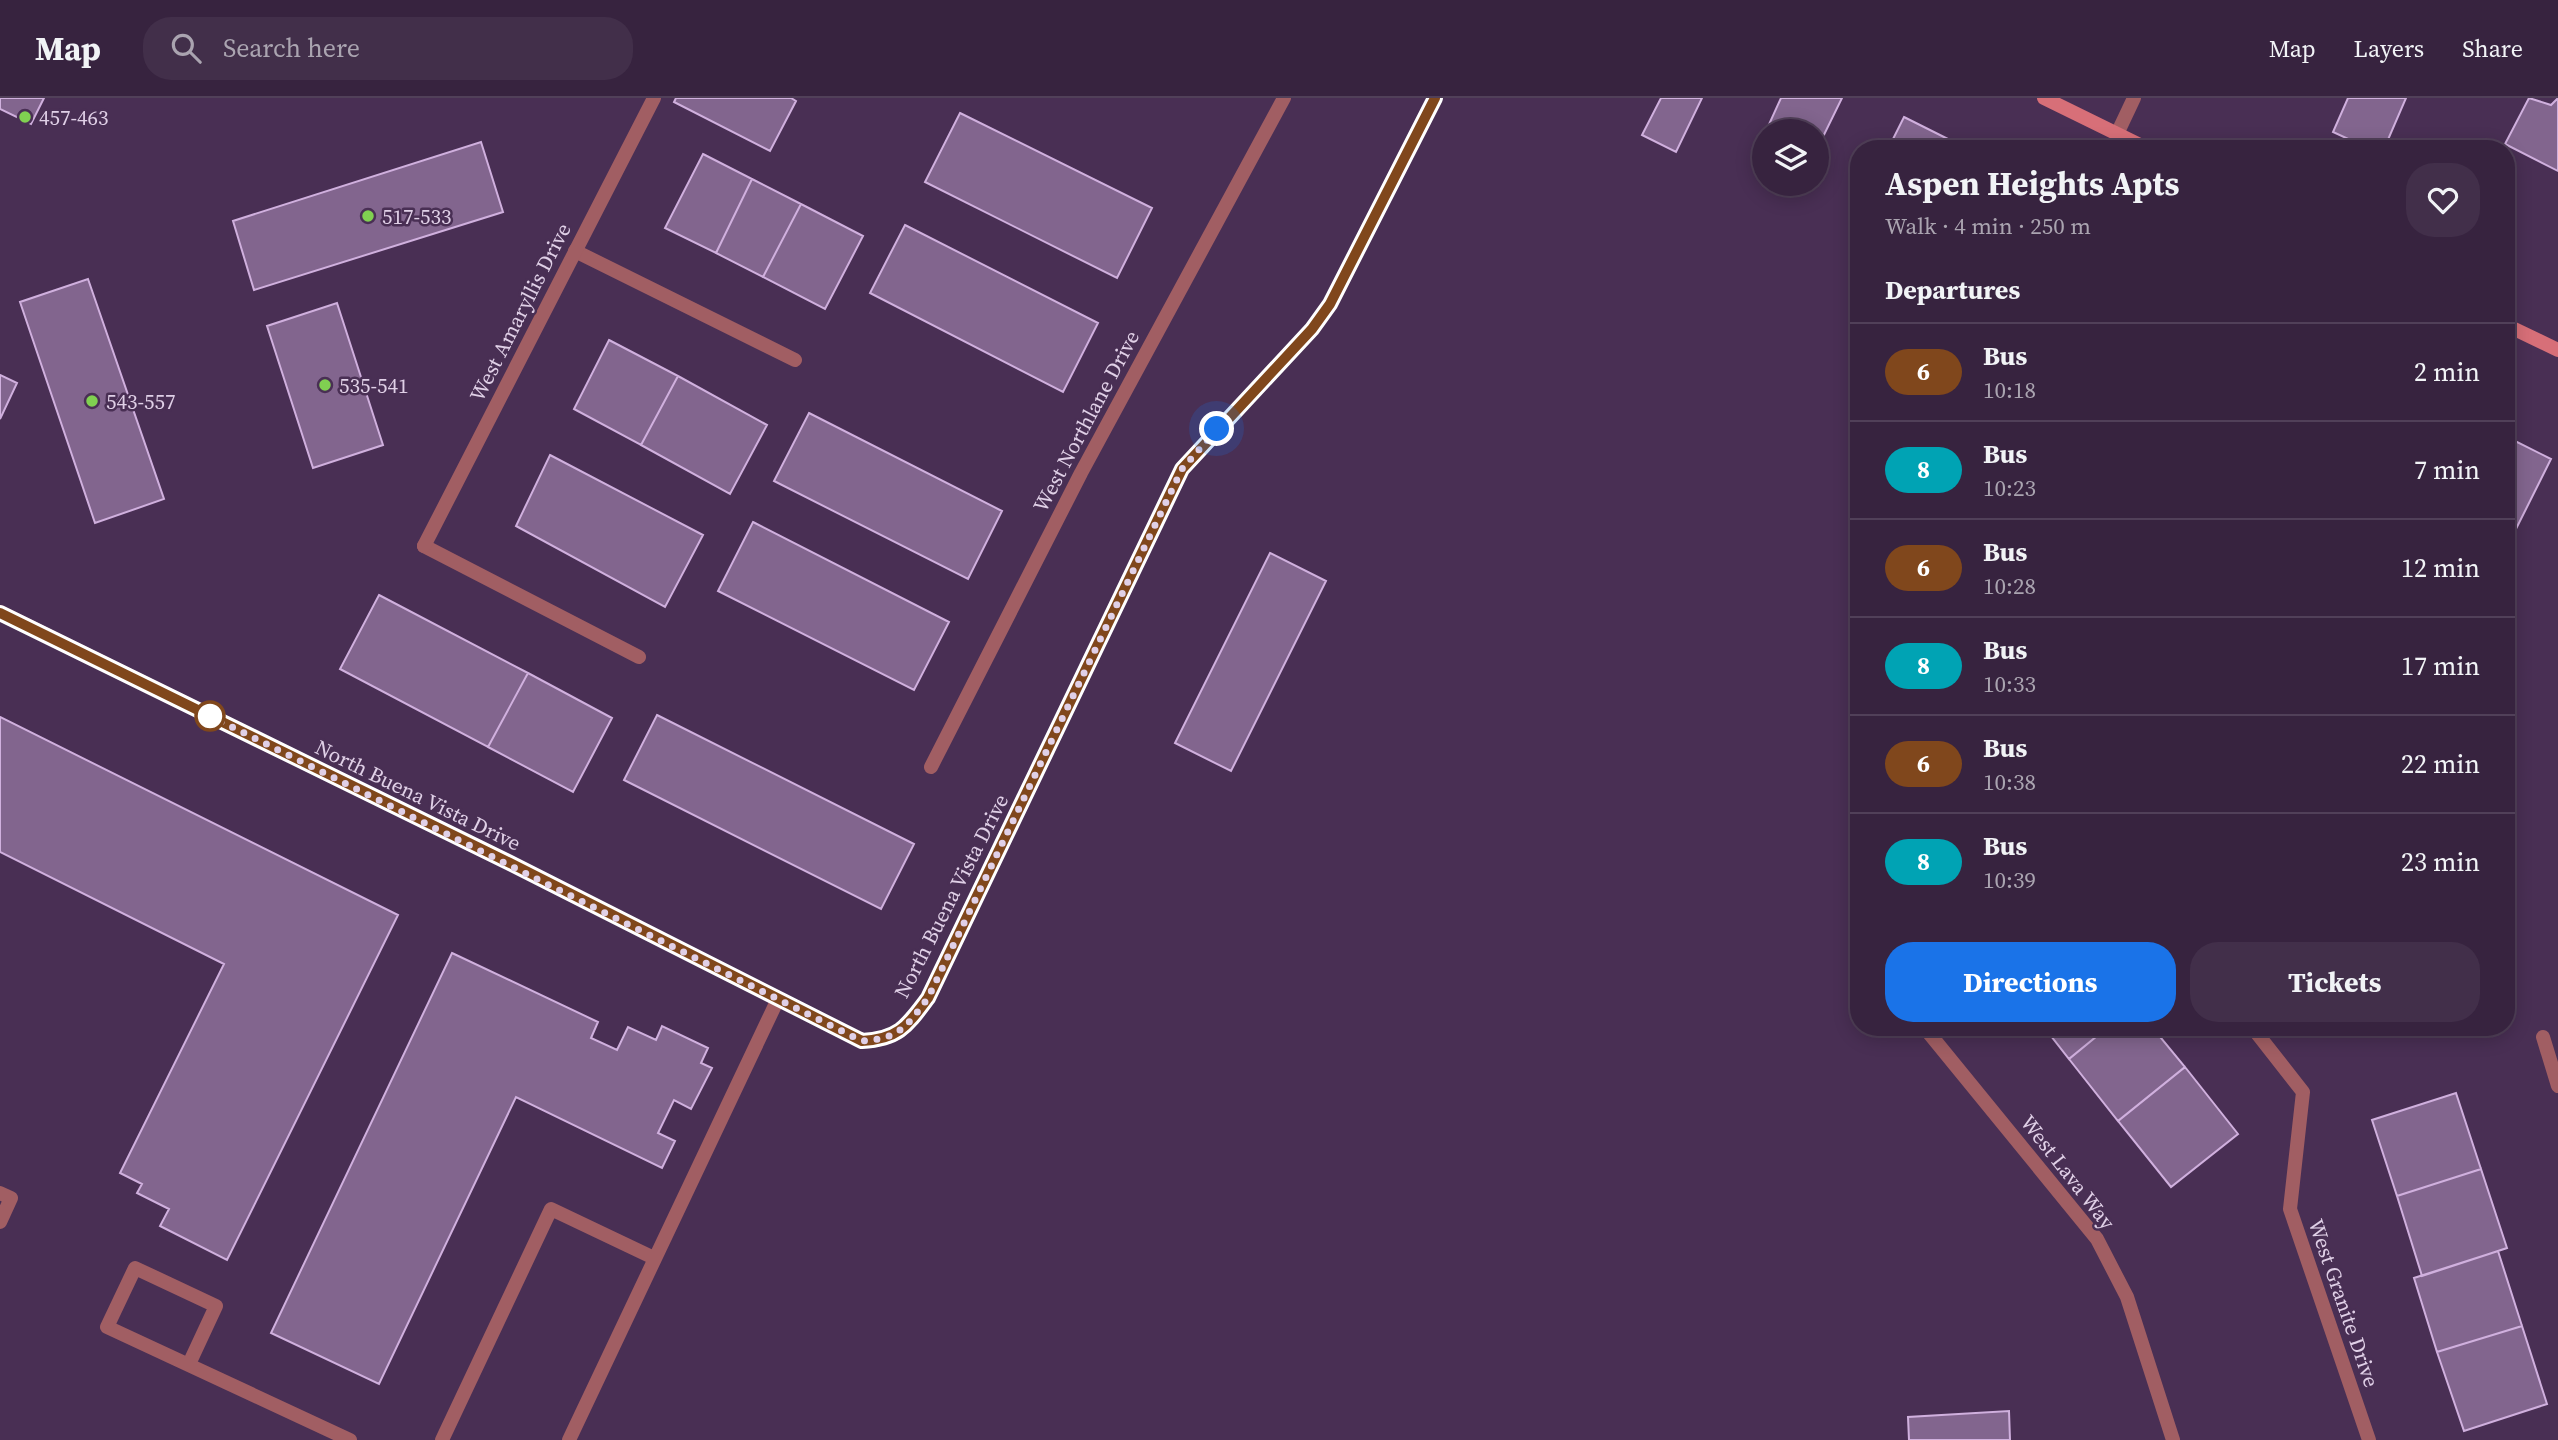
<!DOCTYPE html>
<html lang="en">
<head>
<meta charset="utf-8">
<style>
  :root { --surface:#37233f; --page:#422f4a; --text:#f1f3f6; --muted:#aaa4b0; --line:#514059; --accent:#1a73e8 }
  body { margin:0; font-family:"Source Serif 4",serif; background:var(--page); color:var(--text); height:100vh; display:flex; flex-direction:column; font-size:26px; white-space:nowrap }
  * { box-sizing:border-box; margin:0 }
  p { font-size:23px; color:var(--muted) }
  .icon { flex:none; width:38px; height:38px; fill:none; stroke:currentColor; stroke-width:2; stroke-linecap:round; stroke-linejoin:round }
  .map { position:relative; flex:1; overflow:hidden }
  .details { position:absolute; left:1850px; top:42px; width:665px; height:896px; display:flex; flex-direction:column; background:var(--surface); border-radius:28px; box-shadow:0 4px 18px #0003,0 0 0 2px var(--line) }
  .details>* { flex:none }
  .badge { padding:0 14px; border-radius:23px; font-size:24px; line-height:46px }
  .fabs { position:absolute; left:1752px; top:21px; display:grid; gap:14px }
  .fabs a { display:grid; place-items:center; width:77px; height:77px; border-radius:50%; background:var(--surface); box-shadow:0 4px 18px #0003,0 0 0 2px var(--line); font-size:35px }
  .you { position:absolute; width:35px; height:35px; margin:-18px; border:5px solid #fff; border-radius:50%; background:#1a73e8; box-shadow:0 0 0 10px #1a73e833 }
  .map>.badge { position:absolute; translate:-50% -50%; box-shadow:0 0 0 4px #fff }
  h2 { padding:0 35px; font-size:26px; line-height:63px }
  .round { display:grid; place-items:center; flex:none; width:74px; height:74px; border-radius:28px; background:var(--page) }
  .head { display:flex; align-items:center; justify-content:space-between; height:119px; padding:0 35px }
  h1 { font-size:33px; font-weight:700; line-height:52px }
  .action { display:flex; gap:14px; margin-top:auto; padding:14px 35px }
  .action a { flex:1; height:80px; border-radius:28px; background:var(--accent); color:#fff; font-size:28px; font-weight:700; line-height:80px; text-align:center }
  .action a+a { background:var(--page); color:var(--text) }
  ul { padding:0; list-style:none }
  li { display:flex; align-items:center; gap:21px; height:98px; padding:0 35px; border-top:2px solid var(--line) }
  li div { flex:1 }
  li b { display:block; font-size:26px }
  li em { font-style:normal }
  li .badge { min-width:77px; font-weight:700; text-align:center }
  header { display:flex; align-items:center; gap:42px; box-sizing:border-box; height:98px; padding:0 35px; background:var(--surface); border-bottom:2px solid var(--line) }
  header strong { font-size:33px }
  nav { display:flex; gap:38px; margin-inline-start:auto; font-size:24px }
  .search { width:490px; height:63px; background:var(--page); display:flex; align-items:center; gap:18px; box-sizing:border-box; padding:0 24px; border-radius:28px; color:var(--muted); font-size:26px }
  .map>svg:first-child { display:block }
  .building { fill:#82658e; stroke:#d0b0de; stroke-width:2 }
  .lines { fill:none; stroke-linecap:round; stroke-linejoin:round }
  .lane { stroke:#a15e63; stroke-width:14 }
  .street { stroke:#a15e63; stroke-width:14 }
  .secondary { stroke:#d76f78; stroke-width:14 }
  .line-casing { stroke:#fff; stroke-width:16 }
  .line { stroke:#80471c; stroke-width:10 }
  .walk { stroke:#e0d0e7; stroke-width:7; stroke-dasharray:0 12.6 }
  .poi-dot { fill:#80d051; stroke:#492f54; stroke-width:2.5 }
  .stop-dot { fill:#fff; stroke:#80471c; stroke-width:3.5 }
  .labels { text-anchor:middle; dominant-baseline:central; stroke-width:5; stroke-linejoin:round; paint-order:stroke }
  .poi-label { font-size:21px; fill:#e0d0e7; stroke:#492f54; text-anchor:start }
  .street-label { font-size:21px; fill:#e0d0e7; stroke:#492f54 }
</style>
</head>
<body>
<header>
<strong>Map</strong>
<div class="search"><svg class="icon" aria-label="search" viewBox="0 0 24 24"><circle cx="10" cy="10" r="6"/><path d="M15 15l6 6"/></svg>Search here</div>
<nav><a>Map</a><a>Layers</a><a>Share</a></nav>
</header>
<div class="map">
<svg width="2558" height="1342" viewBox="0 0 2558 1342">
  <rect width="100%" height="100%" fill="#492f54"/>
  <path class="building" d="M 0,0 L 44,0 L 31,26 L 0,11 Z
    M 676,0 L 791,0 L 796,3 L 770,53 L 674,4 Z
    M 1661,0 L 1702,0 L 1676,54 L 1642,37 Z
    M 1781,0 L 1842,0 L 1816,53 L 1816,33 L 1766,33 Z
    M 2348,0 L 2406,0 L 2384,51 L 2370,51 L 2333,34 Z
    M 2529,0 L 2551,7 L 2558,0 L 2558,73 L 2505,46 Z
    M 960,15 L 1152,110 L 1117,180 L 925,84 Z
    M 1904,19 L 1950,42 L 1945,51 L 1888,51 Z
    M 481,44 L 503,114 L 254,192 L 233,123 Z
    M 703,56 L 752,81 L 716,155 L 665,130 Z
    M 752,81 L 801,106 L 763,179 L 716,155 Z
    M 801,106 L 863,138 L 825,211 L 763,179 Z
    M 905,127 L 1098,225 L 1063,294 L 870,195 Z
    M 88,181 L 164,401 L 95,425 L 20,204 Z
    M 337,205 L 383,347 L 313,370 L 267,228 Z
    M 609,242 L 678,278 L 641,347 L 574,311 Z
    M 0,277 L 17,285 L 0,321 Z
    M 678,278 L 767,327 L 730,396 L 641,347 Z
    M 809,315 L 1002,413 L 968,481 L 774,383 Z
    M 2509,340 L 2551,361 L 2514,435 L 2506,431 L 2506,346 Z
    M 550,357 L 703,437 L 665,509 L 516,428 Z
    M 753,424 L 949,524 L 914,592 L 718,493 Z
    M 1270,455 L 1326,483 L 1231,673 L 1175,645 Z
    M 379,497 L 528,575 L 488,649 L 340,571 Z
    M 528,575 L 612,620 L 573,694 L 488,649 Z
    M 657,617 L 914,746 L 881,811 L 624,682 Z
    M 0,619 L 398,817 L 227,1162 L 160,1128 L 169,1111 L 137,1095 L 142,1086 L 120,1075 L 224,866 L 0,754 Z
    M 452,855 L 598,924 L 591,940 L 617,952 L 628,929 L 656,942 L 662,928 L 708,950 L 701,965 L 712,970 L 691,1011 L 674,1002 L 658,1035 L 675,1043 L 662,1070 L 516,999 L 379,1286 L 271,1235 Z
    M 2044,929 L 2108,929 L 2069,961 Z
    M 2108,929 L 2152,929 L 2185,969 L 2118,1023 L 2069,961 Z
    M 2185,969 L 2238,1036 L 2171,1089 L 2118,1023 Z
    M 2456,995 L 2481,1071 L 2397,1098 L 2372,1022 Z
    M 2481,1071 L 2507,1150 L 2422,1178 L 2397,1098 Z
    M 2498,1153 L 2522,1228 L 2437,1254 L 2414,1180 Z
    M 2522,1228 L 2547,1306 L 2464,1333 L 2437,1254 Z
    M 2009,1313 L 2010,1342 L 1909,1342 L 1908,1319 Z"/>
  <g class="lines">
    <path class="lane" d="M 2117,36 L 2134,0
      M 575,153 L 795,262
      M 424,448 L 639,559
      M 0,1095 L 11,1100 L 0,1124
      M 189,1266 L 216,1208 L 135,1170 L 107,1229 L 350,1342
      M 442,1342 L 551,1111 L 654,1160
      M 569,1342 L 778,901"/>
    <path class="street" d="M 424,448 L 654,0
      M 0,514 L 510,765 L 862,943 C 899,942 907,928 928,900 L 1182,371 L 1312,231 L 1330,206 L 1435,0
      M 931,669 L 1081,375 L 1284,0
      M 1924,929 L 2097,1141 L 2127,1199 L 2173,1342
      M 2252,929 L 2303,994 L 2290,1111 L 2369,1342
      M 2543,939 L 2558,988"/>
    <path class="secondary" d="M 2044,0 L 2148,51
      M 2506,227 L 2558,252"/>
  </g>
  <g class="lines">
    <g class="line-casing">
      <path id="line" d="M 0,515 L 510,765 L 862,943 C 899,941 907,928 928,900 L 1182,371 L 1312,231 L 1330,206 L 1435,0"/>
    </g>
    <use href="#line" class="line"/>
    <path class="walk" d="M 210,618 L 862,943 C 899,941 907,928 928,900 L 1182,371 L 1217,331"/>
  </g>
  <g class="poi-dot">
    <circle cx="25" cy="19" r="7"/>
    <circle cx="368" cy="118" r="7"/>
    <circle cx="325" cy="287" r="7"/>
    <circle cx="92" cy="303" r="7"/>
  </g>
  <circle class="stop-dot" cx="210" cy="618" r="14"/>
  <g class="labels">
    <g class="poi-label">
      <text x="39" y="19">457-463</text>
      <text x="382" y="118">517-533</text>
      <text x="339" y="287">535-541</text>
      <text x="106" y="303">543-557</text>
    </g>
    <g class="street-label">
      <text transform="translate(520 214) rotate(-63)">West Amaryllis Drive</text>
      <text transform="translate(1086 323) rotate(-62)">West Northlane Drive</text>
      <text transform="translate(418 697) rotate(26)">North Buena Vista Drive</text>
      <text transform="translate(951 798) rotate(-63)">North Buena Vista Drive</text>
      <text transform="translate(2068 1074) rotate(52)">West Lava Way</text>
      <text transform="translate(2344 1205) rotate(71)">West Granite Drive</text>
    </g>
  </g>
</svg>
<div class="fabs">
<a><svg class="icon" aria-label="layers" viewBox="0 0 24 24"><path d="M12 4l9 5-9 5-9-5zM3 14l9 5 9-5"/></svg></a>
</div>
<div class="you" style="left:1217px;top:331px"></div>
<section class="details">
<div class="head"><div><h1>Aspen Heights Apts</h1><p>Walk · 4 min · 250 m</p></div><a class="round"><svg class="icon" aria-label="heart" viewBox="0 0 24 24"><path d="M12 20l-8-8c-3-5 5-10 8-4 3-6 11-1 8 4z"/></svg></a></div>
<h2>Departures</h2>
<ul>
<li><span class="badge" style="background:#80471c;color:#fff">6</span><div><b>Bus</b><p>10:18</p></div><em>2 min</em></li>
<li><span class="badge" style="background:#00a3b4;color:#fff">8</span><div><b>Bus</b><p>10:23</p></div><em>7 min</em></li>
<li><span class="badge" style="background:#80471c;color:#fff">6</span><div><b>Bus</b><p>10:28</p></div><em>12 min</em></li>
<li><span class="badge" style="background:#00a3b4;color:#fff">8</span><div><b>Bus</b><p>10:33</p></div><em>17 min</em></li>
<li><span class="badge" style="background:#80471c;color:#fff">6</span><div><b>Bus</b><p>10:38</p></div><em>22 min</em></li>
<li><span class="badge" style="background:#00a3b4;color:#fff">8</span><div><b>Bus</b><p>10:39</p></div><em>23 min</em></li>
</ul>
<div class="action"><a>Directions</a><a>Tickets</a></div>
</section>
</div>
</body>
</html>
